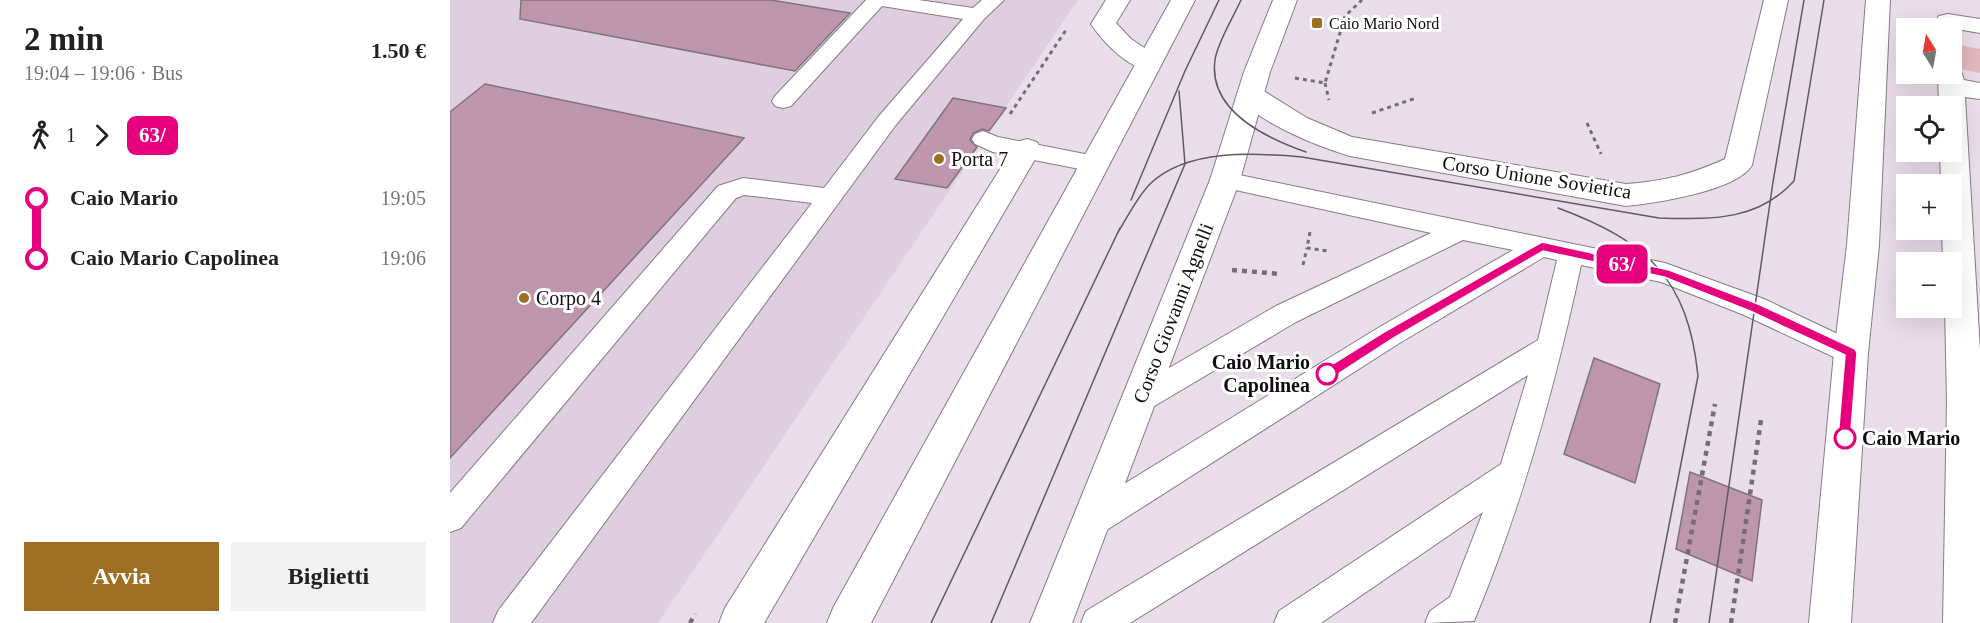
<!DOCTYPE html>
<html lang="it">
<head>
<meta charset="utf-8">
<style>
  :root { --surface:#fff; --page:#f2f2f2; --text:#222; --muted:#767676; --accent:#9e6f22 }
  body { margin:0; font-family:Georgia,serif; background:var(--page); color:var(--text); height:100vh; display:flex; flex-direction:column; font-size:22px; white-space:nowrap }
  * { box-sizing:border-box; margin:0 }
  p { font-size:20px; color:var(--muted) }
  .icon { flex:none; width:33px; height:33px; fill:none; stroke:currentColor; stroke-width:2; stroke-linecap:round; stroke-linejoin:round }
  .map { position:relative; flex:1; overflow:hidden }
  .drawer { display:flex; flex-direction:column; background:var(--surface); width:450px }
  .drawer>* { flex:none }
  .badge { padding:0 12px; border-radius:9px; font-size:21px; line-height:39px }
  .needle { width:39px; rotate:349deg }
  .controls { position:absolute; left:1446px; top:18px; display:grid; gap:12px }
  .controls a { display:grid; place-items:center; width:66px; height:66px; border-radius:0px; background:var(--surface); box-shadow:0 6px 24px #0002; font-size:30px }
  .map>.badge { position:absolute; translate:-50% -50%; box-shadow:0 0 0 3px #fff }
  .legs { display:flex; align-items:center; gap:9px; height:66px; padding:0 24px; font-size:20px }
  .legs p { margin-inline-start:auto }
  .overview { display:flex; align-items:center; justify-content:space-between; height:102px; padding:0 24px }
  h1 { font-size:33px; font-weight:800; line-height:45px }
  .cta { display:flex; gap:12px; margin-top:auto; padding:12px 24px }
  .cta a { flex:1; height:69px; border-radius:0px; background:var(--accent); color:#fff; font-size:24px; font-weight:800; line-height:69px; text-align:center }
  .cta a+a { background:var(--page); color:var(--text) }
  ul { padding:0 24px; list-style:none }
  li { display:flex; align-items:center; gap:21px; height:60px; font-size:22px }
  li i { display:grid; place-items:center; width:9px; height:100%; margin:0 8px; background:currentColor }
  li i::after { content:''; width:15px; height:15px; margin:-8px; border:4px solid; border-radius:50%; background:var(--surface) }
  li p { margin-inline-start:auto }
  li:first-child i { background:linear-gradient(#0000 50%,currentColor 0) }
  li:last-child i { background:linear-gradient(currentColor 50%,#0000 0) }
  main { display:flex; flex:1; min-height:0 }
  .map>svg:first-child { display:block }
  .built { fill:#dfcee0 }
  .green { fill:#e4b8be }
  .building { fill:#be96ab; stroke:#82737b; stroke-width:1.5 }
  .lines { fill:none; stroke-linecap:round; stroke-linejoin:round }
  .service-casing { stroke:#867b86; stroke-width:2 }
  .minor-casing { stroke:#867b86; stroke-width:2 }
  .secondary-casing { stroke:#867b86; stroke-width:2 }
  .primary-casing { stroke:#867b86; stroke-width:2 }
  .path-far1 { stroke:#756d76; stroke-width:3; stroke-dasharray:4 4; stroke-linecap:butt }
  .path { stroke:#756d76; stroke-width:4.5; stroke-dasharray:5 5; stroke-linecap:butt }
  .service { fill:#fff; fill-rule:evenodd }
  .minor { fill:#fff; fill-rule:evenodd }
  .secondary { fill:#fff; fill-rule:evenodd }
  .primary { fill:#fff; fill-rule:evenodd }
  .tram { stroke:#615a62; stroke-width:1.5 }
  .line-1 { fill:#e6007e; stroke:#fff; stroke-width:1.5 }
  .poi-dot { fill:#9e6f22; stroke:#fff; stroke-width:2 }
  .stop-1-dot { fill:#fff; stroke:#e6007e; stroke-width:3 }
  .labels { text-anchor:middle; dominant-baseline:central; stroke-width:6; stroke-linejoin:round; paint-order:stroke }
  .far-poi-label { font-size:16px; fill:#110d12; stroke:#fff; text-anchor:start }
  .poi-label { font-size:20px; fill:#110d12; stroke:#fff; text-anchor:start }
  .street-label { font-size:20px; fill:#110d12; stroke:#fff }
  .stop-label { font-size:20px; font-weight:bold; fill:#110d12; stroke:#fff; text-anchor:end }
</style>
</head>
<body>
<main>
<section class="drawer">
<div class="overview"><div><h1>2 min</h1><p>19:04 – 19:06 · Bus</p></div><b>1.50 €</b></div>
<div class="legs"><svg class="icon" aria-label="walk" viewBox="0 0 24 24"><circle cx="13" cy="4" r="2"/><path d="M13 8l-2 6 4 7M11 14l-3 7M7 12l3-4h3l4 4"/></svg>1<svg class="icon" aria-label="forward" viewBox="0 0 24 24"><path d="M9 5l7 7-7 7"/></svg><b class="badge" style="background:#e6007e;color:#fff">63/</b></div>
<ul>
<li><i style="color:#e6007e"></i><b>Caio Mario</b><p>19:05</p></li>
<li><i style="color:#e6007e"></i><b>Caio Mario Capolinea</b><p>19:06</p></li>
</ul>
<div class="cta"><a>Avvia</a><a>Biglietti</a></div>
</section>
<div class="map">
<svg width="1530" height="623" viewBox="0 0 1530 623">
  <rect width="100%" height="100%" fill="#e9ddea"/>
  <path class="built" d="M 0,0 L 628,0 L 208,623 L 0,623 Z"/>
  <path class="green" d="M 1509,45 L 1530,49 L 1530,73 L 1510,69 Z"/>
  <path class="building" d="M 71,0 L 321,0 L 400,13 L 345,71 L 70,19 Z
    M 35,84 L 294,138 L 0,458 L 0,112 Z
    M 503,98 L 556,108 L 539,131 L 532,129 L 523,133 L 520,140 L 527,147 L 497,188 L 445,179 Z
    M 1144,358 L 1210,384 L 1185,483 L 1114,454 Z
    M 1240,472 L 1312,500 L 1302,581 L 1226,549 Z"/>
  <g class="lines">
    <g class="service-casing">
      <path id="service" d="M 416,0 L 469,0 L 523,8 L 532,0 L 554,0 L 534,19 L 445,126 L 81,623 L 43,623 L 48,611 L 362,203 L 294,195 L 286,198 L 11,528 L 0,532 L 0,493 L 268,186 L 293,178 L 374,188 L 429,116 L 513,19 L 432,6 L 341,106 L 333,108 L 325,106 L 322,101 L 325,96 Z
        M 533,131 L 548,137 L 645,156 L 653,158 L 657,164 L 653,170 L 645,172 L 543,152 L 525,144 L 522,139 L 525,134 Z
        M 775,172 L 1215,263 L 1314,299 L 1411,345 L 1415,353 L 1411,361 L 1401,365 L 1294,315 L 1211,282 L 1131,265 C 1105,387 1072,506 1024,621 L 975,623 L 980,611 L 1000,597 L 1033,512 L 871,623 L 824,623 L 829,611 L 1051,464 L 1078,375 L 680,623 L 631,623 L 636,611 L 1088,340 L 1107,260 L 1094,257 L 948,344 L 652,533 L 641,537 L 630,533 L 625,522 L 630,511 L 928,328 L 1063,250 L 1013,240 L 846,322 L 701,408 L 691,412 L 681,408 L 676,399 L 681,390 L 826,306 L 981,233 L 767,186 L 763,180 L 767,174 Z"/>
    </g>
    <g class="minor-casing">
      <path id="minor" d="M 656,0 L 680,0 L 666,23 L 681,39 L 708,57 L 712,63 L 708,69 C 683,75 654,43 641,24 Z
        M 1314,0 L 1338,0 L 1302,165 C 1287,191 1206,203 1176,206 L 900,156 C 869,147 805,122 787,94 L 791,88 L 800,85 L 809,88 L 857,118 L 902,137 L 1176,184 C 1214,181 1240,175 1275,159 Z
        M 1498,14 L 1530,19 L 1530,33 L 1489,26 L 1486,21 L 1489,16 Z
        M 1502,66 L 1510,68 L 1514,80 L 1530,83 L 1530,99 L 1515,97 L 1530,351 L 1530,623 L 1493,623 L 1497,400 L 1495,308 L 1502,308 L 1502,262 L 1493,262 L 1492,230 L 1502,230 L 1502,184 L 1491,184 L 1490,152 L 1502,152 L 1502,106 L 1489,106 L 1488,74 L 1502,74 Z
        M 577,139 L 587,142 L 591,149 L 314,623 L 269,623 L 275,608 L 567,142 Z"/>
    </g>
    <g class="secondary-casing">
      <path id="secondary" d="M 1416,0 L 1440,0 L 1429,245 L 1418,353 L 1401,623 L 1359,623 L 1384,353 L 1397,245 Z"/>
    </g>
    <g class="primary-casing">
      <path id="primary" d="M 721,0 L 745,0 L 421,623 L 377,623 L 383,608 Z
        M 823,0 L 847,0 L 820,72 L 790,180 L 622,623 L 580,623 L 760,180 L 794,72 Z"/>
    </g>
    <path class="path-far1" d="M 845,78 L 875,83 L 895,16 L 912,0
      M 875,83 L 879,100
      M 922,113 L 966,98
      M 560,114 L 616,30
      M 1137,123 L 1151,154
      M 860,232 L 857,248 L 878,251
      M 853,265 L 857,248"/>
    <path class="path" d="M 782,270 L 831,274
      M 240,623 L 245,614
      M 1225,623 L 1265,404
      M 1281,623 L 1311,420"/>
    <use href="#service" class="service"/>
    <use href="#minor" class="minor"/>
    <use href="#secondary" class="secondary"/>
    <use href="#primary" class="primary"/>
    <path class="tram" d="M 791,0 C 784,16 767,43 765,60 C 758,111 816,138 856,152
      M 681,200 L 735,71 L 769,0
      M 1108,208 C 1197,241 1238,278 1248,376 L 1200,623
      M 667,234 C 677,218 687,197 700,184 C 737,148 806,153 852,157 L 1209,218 C 1260,219 1307,222 1344,181 L 1374,0
      M 481,623 L 670,228
      M 541,623 L 735,164 L 729,91
      M 1259,623 L 1323,182 L 1354,0"/>
  </g>
  <path class="line-1" d="M 1092,242 L 1219,270 L 1308,304 L 1405,349 L 1407,353 L 1400,443 L 1395,444 L 1388,438 L 1395,355 L 1300,311 L 1214,277 L 1093,251 L 942,339 L 882,378 L 873,378 L 871,374 L 873,370 L 934,332 Z"/>
  <g class="poi-dot">
    <rect x="861" y="17" width="12" height="12" rx="3"/>
    <circle cx="489" cy="159" r="6"/>
    <circle cx="74" cy="298" r="6"/>
  </g>
  <g class="stop-1-dot">
    <circle cx="877" cy="374" r="10"/>
    <circle cx="1395" cy="438" r="10"/>
  </g>
  <g class="labels">
    <g class="far-poi-label">
      <text x="879" y="23">Caio Mario Nord</text>
    </g>
    <g class="poi-label">
      <text x="501" y="159">Porta 7</text>
      <text x="86" y="298">Corpo 4</text>
    </g>
    <g class="street-label">
      <text transform="translate(1087 177) rotate(9)">Corso Unione Sovietica</text>
      <text transform="translate(723 313) rotate(-69)">Corso Giovanni Agnelli</text>
    </g>
    <g class="stop-label">
      <text x="860" y="362">Caio Mario<tspan x="860" dy="23">Capolinea</tspan></text>
      <text x="1412" y="438" text-anchor="start">Caio Mario</text>
    </g>
  </g>
</svg>
<div class="controls">
<a><svg class="needle" viewBox="-14 -14 28 28"><path d="M0-13l5 13h-10z" fill="#e53935"/><path d="M0 13l5-13h-10z" fill="#767676"/></svg></a>
<a><svg class="icon" aria-label="locate" viewBox="0 0 24 24"><circle cx="12" cy="12" r="6"/><path d="M12 2v4M12 18v4M2 12h4M18 12h4"/></svg></a>
<a>+</a>
<a>−</a>
</div>
<b class="badge" style="left:1172px;top:264px;background:#e6007e;color:#fff">63/</b>
</div>
</main>
</body>
</html>
